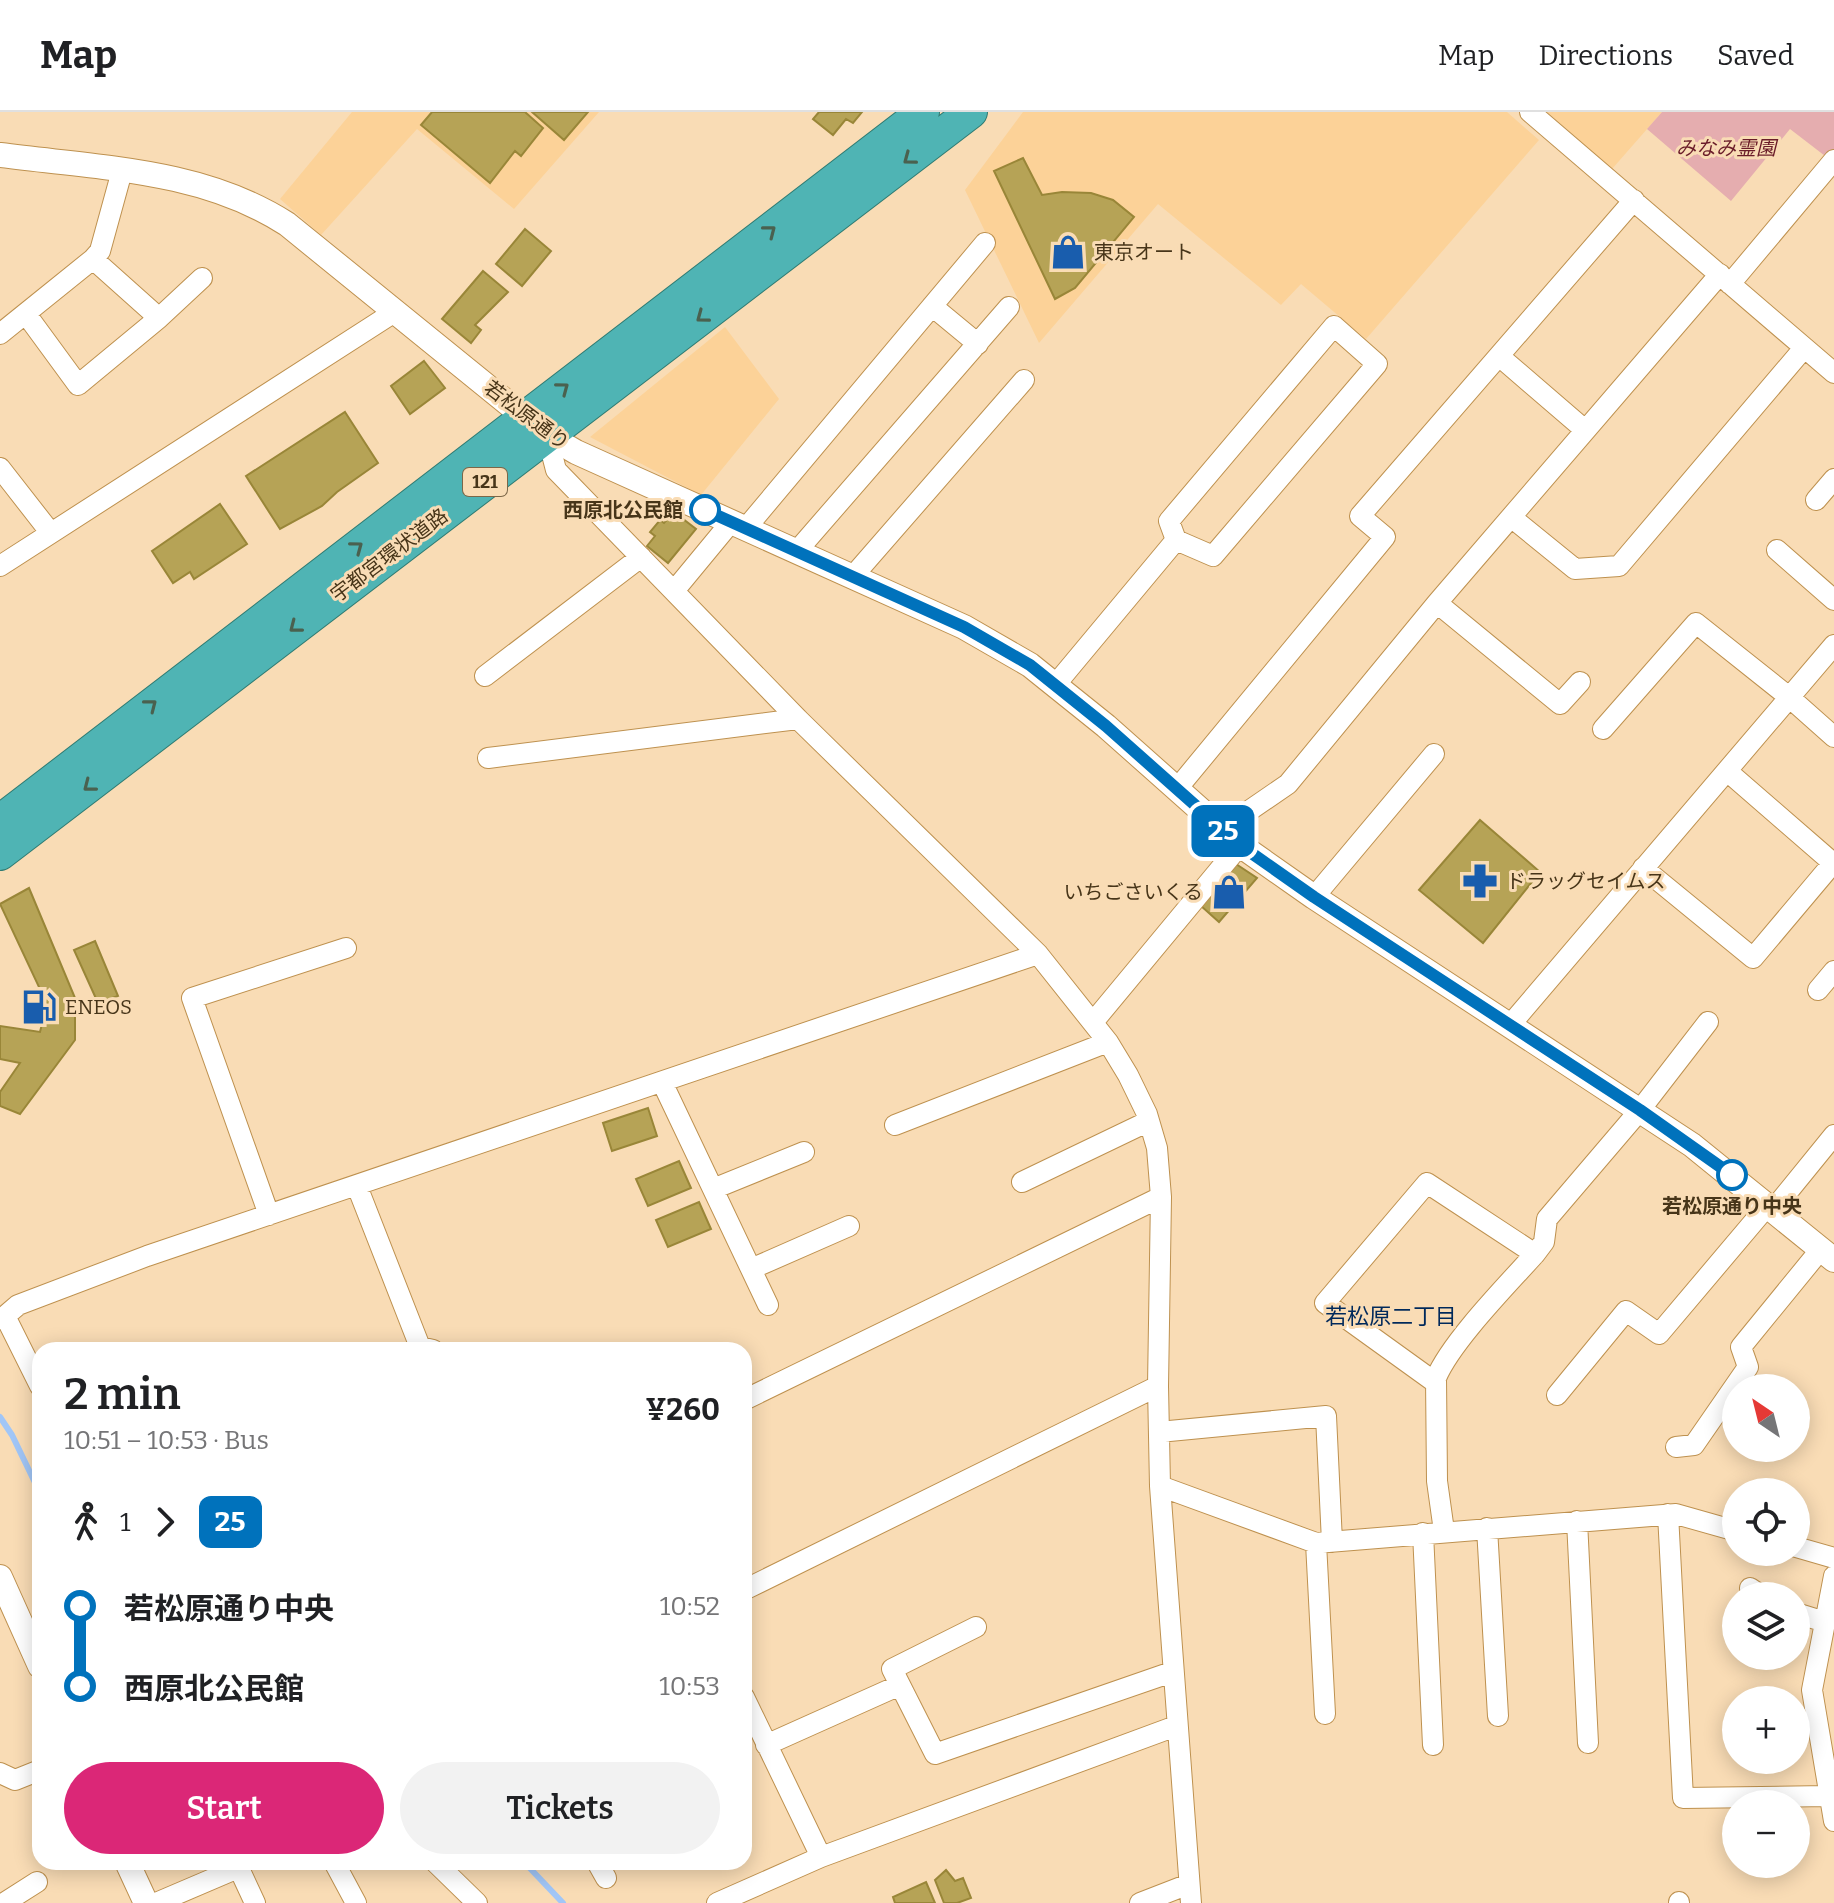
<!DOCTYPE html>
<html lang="en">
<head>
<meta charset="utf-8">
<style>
  :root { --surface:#fff; --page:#f2f2f2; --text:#202124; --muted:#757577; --line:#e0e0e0; --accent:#db2777 }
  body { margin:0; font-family:Bitter,"Noto Sans JP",serif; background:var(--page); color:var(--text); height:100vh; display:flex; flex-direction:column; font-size:30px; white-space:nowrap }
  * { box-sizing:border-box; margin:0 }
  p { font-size:26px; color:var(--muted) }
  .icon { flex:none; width:44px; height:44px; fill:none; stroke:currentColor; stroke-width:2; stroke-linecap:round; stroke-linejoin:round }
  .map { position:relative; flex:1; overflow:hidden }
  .panel { position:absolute; left:32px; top:1230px; width:720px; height:528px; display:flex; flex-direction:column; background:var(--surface); border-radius:24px; box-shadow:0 4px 20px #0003 }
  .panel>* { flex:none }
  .badge { padding:0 16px; border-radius:12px; font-size:28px; line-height:52px }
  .needle { width:52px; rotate:325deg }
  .controls { position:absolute; left:1722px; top:1262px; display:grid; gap:16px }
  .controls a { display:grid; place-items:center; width:88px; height:88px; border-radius:50%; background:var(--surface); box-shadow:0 4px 20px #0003; font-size:40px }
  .map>.badge { position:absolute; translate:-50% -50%; box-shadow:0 0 0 4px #fff }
  .legs { display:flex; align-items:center; gap:12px; height:88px; padding:0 32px; font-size:26px }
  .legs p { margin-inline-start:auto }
  .overview { display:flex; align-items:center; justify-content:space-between; height:136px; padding:0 32px }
  h1 { font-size:44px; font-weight:600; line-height:60px }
  .action { display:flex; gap:16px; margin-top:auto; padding:16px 32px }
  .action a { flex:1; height:92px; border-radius:48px; background:var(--accent); color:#fff; font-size:32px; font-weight:600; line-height:92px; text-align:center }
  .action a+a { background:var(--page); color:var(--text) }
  ul { padding:0 32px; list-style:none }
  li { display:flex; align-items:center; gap:28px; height:80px; font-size:30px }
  li i { display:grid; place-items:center; width:12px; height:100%; margin:0 10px; background:currentColor }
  li i::after { content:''; width:20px; height:20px; margin:-10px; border:6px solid; border-radius:50%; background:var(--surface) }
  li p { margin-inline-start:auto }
  li:first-child i { background:linear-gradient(#0000 50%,currentColor 0) }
  li:last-child i { background:linear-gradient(currentColor 50%,#0000 0) }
  header { display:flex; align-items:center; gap:48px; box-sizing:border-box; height:112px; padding:0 40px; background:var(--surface); border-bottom:2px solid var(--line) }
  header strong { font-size:38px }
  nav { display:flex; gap:44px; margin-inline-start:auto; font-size:28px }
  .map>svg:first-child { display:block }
  .built { fill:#fcd298 }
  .green { fill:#e5adaf }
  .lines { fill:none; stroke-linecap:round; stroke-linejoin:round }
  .stream { stroke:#a1c6f7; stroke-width:6 }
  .building { fill:#b6a356; stroke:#998638; stroke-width:2 }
  .minor-casing { stroke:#be914f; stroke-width:22 }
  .tertiary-casing { stroke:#be914f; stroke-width:26 }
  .trunk-casing { stroke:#307b72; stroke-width:34 }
  .minor { stroke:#fff; stroke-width:20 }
  .tertiary { stroke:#fff; stroke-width:24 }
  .trunk { stroke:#4fb4b4; stroke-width:32 }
  .oneway { stroke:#4a614f }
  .line-1-casing { stroke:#fff; stroke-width:18 }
  .line-1 { stroke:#0072bc; stroke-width:12 }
  .stop-1-dot { fill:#fff; stroke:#0072bc; stroke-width:4 }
  .labels { text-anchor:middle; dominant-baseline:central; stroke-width:6; stroke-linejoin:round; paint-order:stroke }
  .shield { fill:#f9dcb5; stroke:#7c6748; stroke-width:2 }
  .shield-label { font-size:18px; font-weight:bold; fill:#473519 }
  .park-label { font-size:20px; font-style:italic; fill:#6a1c29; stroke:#f9dcb5 }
  .poi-label { font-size:20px; fill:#473519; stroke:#f9dcb5; text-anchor:start }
  .street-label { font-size:20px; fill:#473519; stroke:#f9dcb5 }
  .stop-label { font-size:20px; font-weight:bold; fill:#473519; stroke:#f9dcb5; text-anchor:end }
  .neighbourhood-label { font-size:22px; fill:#00295b; stroke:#f9dcb5 }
</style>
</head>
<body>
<header>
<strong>Map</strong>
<nav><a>Map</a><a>Directions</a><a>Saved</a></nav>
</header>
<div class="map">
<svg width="1834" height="1791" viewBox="0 0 1834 1791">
  <rect width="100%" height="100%" fill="#f9dcb5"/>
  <path class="built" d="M 352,0 L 599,0 L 514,97 L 417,17 L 321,123 L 280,87 Z
    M 1023,0 L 1507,0 L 1539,28 L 1366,227 L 1301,172 L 1281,193 L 1158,92 L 1039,231 L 965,78 Z
    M 1547,0 L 1662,0 L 1612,57 Z
    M 725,215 L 779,287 L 701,383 L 590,325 Z"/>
  <path class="green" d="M 1662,0 L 1834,0 L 1834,41 L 1829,47 L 1790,17 L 1731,89 L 1647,17 Z"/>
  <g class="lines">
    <path class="stream" d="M 0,1305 L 12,1323 L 40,1381
      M 524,1750 L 563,1791"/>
  </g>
  <path class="building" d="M 432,0 L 525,0 L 543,16 L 521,44 L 515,39 L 490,71 L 421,13 Z
    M 532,0 L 588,0 L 564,28 Z
    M 819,0 L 862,0 L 853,11 L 846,7 L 833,23 L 813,7 Z
    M 1023,46 L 1042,83 L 1062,80 L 1091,81 L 1113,88 L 1134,105 L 1075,176 L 1055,187 L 994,59 Z
    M 525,117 L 551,139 L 522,174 L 496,152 Z
    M 483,159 L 508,180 L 475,213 L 481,218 L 471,231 L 442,207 Z
    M 424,249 L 445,276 L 410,302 L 391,274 Z
    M 345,300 L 378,351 L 337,380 L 322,394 L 280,417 L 246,364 Z
    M 220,392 L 247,432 L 194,467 L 190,460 L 173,471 L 152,439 Z
    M 674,400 L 696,417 L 668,451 L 647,434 L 655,424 L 650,420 L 660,408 L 664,411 Z
    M 1480,708 L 1540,760 L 1483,831 L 1419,778 Z
    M 1236,752 L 1257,766 L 1219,810 L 1201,794 Z
    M 29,776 L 75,886 L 75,928 L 20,1002 L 0,994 L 0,980 L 20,951 L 0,947 L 0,914 L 40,920 L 47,892 L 0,792 Z
    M 95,829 L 118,884 L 98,891 L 74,838 Z
    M 648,996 L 657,1024 L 612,1039 L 603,1011 Z
    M 679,1049 L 691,1076 L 648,1094 L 636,1067 Z
    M 699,1090 L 711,1117 L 668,1135 L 656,1108 Z
    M 946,1758 L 955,1769 L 963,1766 L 971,1786 L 957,1791 L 944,1791 L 935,1768 Z
    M 926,1770 L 935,1791 L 895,1791 L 893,1785 Z"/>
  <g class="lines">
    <g class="minor-casing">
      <path id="minor" d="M 1530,0 L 1834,261
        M 93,147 L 159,206
        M 1730,172 L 1834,48
        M 932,194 L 978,232
        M 26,202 L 78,273 L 159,206 L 202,166
        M 0,222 L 93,147 L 100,139 L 122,59
        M 1499,244 L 1585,318
        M 547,323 L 556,358 L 798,607 L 1038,842 L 1108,930 L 1128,963 L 1147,1002 L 1157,1036 L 1161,1085 L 1158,1274 L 1160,1374 L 1191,1791
        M 0,356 L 50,420
        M 1816,388 L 1834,367
        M 1511,405 L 1575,457 L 1619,454 L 1804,236
        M 746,416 L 985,131
        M 1777,438 L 1834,488
        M 797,439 L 1009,195
        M 0,454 L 396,199
        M 854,463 L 1024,268
        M 674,479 L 731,410
        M 1437,491 L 1560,592 L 1580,570
        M 485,564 L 641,445
        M 1056,572 L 1176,428 L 1169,409 L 1334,214 L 1377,252 L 1213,444 L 1176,428
        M 1603,617 L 1696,511 L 1789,585 L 1834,625
        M 488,646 L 798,607
        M 1176,678 L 1385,425 L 1360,404 L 1634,88
        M 1221,718 L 1288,672 L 1437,491 L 1720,162
        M 1643,756 L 1753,846 L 1833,751 L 1727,659
        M 1314,785 L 1434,642
        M 1818,878 L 1834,859
        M 1094,909 L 1240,733
        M 1511,912 L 1834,533
        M 662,970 L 768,1193
        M 895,1013 L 1108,930
        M 1022,1070 L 1149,1009
        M 357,1074 L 420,1235 L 433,1238
        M 713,1077 L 804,1040
        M 1773,1098 L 1834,1023
        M 269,1103 L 192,886 L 346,836
        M 751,1157 L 849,1114
        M 5,1204 L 18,1193 L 147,1144 L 1038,842
        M 0,1207 L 5,1204 L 40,1274
        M 1436,1271 L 1325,1191 L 1427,1071 L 1535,1142
        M 1557,1283 L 1626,1199 L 1659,1222 L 1768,1093
        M 744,1288 L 1161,1085
        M 1159,1320 L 1326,1304 L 1332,1430
        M 1676,1335 L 1694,1333 L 1748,1255 L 1741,1235 L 1821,1137
        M 1160,1374 L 1316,1431 L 1676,1402 L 1736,1419
        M 1668,1402 L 1683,1686 L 1828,1684
        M 1577,1409 L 1588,1631
        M 1487,1416 L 1498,1604
        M 1444,1419 L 1437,1369 L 1436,1266 C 1451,1230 1507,1173 1535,1142 L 1544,1130 L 1547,1107 L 1640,998 L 1708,910
        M 1423,1421 L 1433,1633
        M 1316,1431 L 1325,1602
        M 1796,1435 L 1834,1446
        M 1834,1464 L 1812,1578 L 1834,1709
        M 1750,1476 L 1762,1484
        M 744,1478 L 1158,1274
        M 1796,1501 L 1825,1510
        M 976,1515 L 892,1557 L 935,1642 L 1172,1560
        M 744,1585 L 821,1745 L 1176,1614
        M 766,1633 L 900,1573
        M 0,1661 L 15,1668 L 40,1658
        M 236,1750 L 255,1791
        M 334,1750 L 356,1791
        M 435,1750 L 477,1791
        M 597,1750 L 606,1766
        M 1679,1790 L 1679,1791
        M 4,1791 L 37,1770
        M 156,1791 L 238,1756
        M 717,1791 L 821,1745
        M 1140,1791 L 1189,1772"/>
    </g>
    <g class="tertiary-casing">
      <path id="tertiary" d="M 0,43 C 98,56 202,57 287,112 L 547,323 L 576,340 L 964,515 L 1030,553 L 1106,614 L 1240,733 L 1314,785 L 1692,1033 L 1834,1148
        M 0,1465 L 40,1554
        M 127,1750 L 146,1791"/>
    </g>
    <g class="trunk-casing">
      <path id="trunk" d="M 0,709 L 923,0
        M 0,742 L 971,0"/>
    </g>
    <use href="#minor" class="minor"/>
    <use href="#tertiary" class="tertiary"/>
    <use href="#trunk" class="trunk"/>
  </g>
  <defs><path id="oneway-chevron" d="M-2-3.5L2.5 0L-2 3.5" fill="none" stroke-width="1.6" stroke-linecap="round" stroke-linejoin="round" transform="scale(2)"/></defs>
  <g class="oneway">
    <use href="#oneway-chevron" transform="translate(909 47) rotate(143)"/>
    <use href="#oneway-chevron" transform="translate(770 119) rotate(-38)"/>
    <use href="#oneway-chevron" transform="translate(702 205) rotate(143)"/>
    <use href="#oneway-chevron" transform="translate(563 276) rotate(-37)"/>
    <use href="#oneway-chevron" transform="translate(357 435) rotate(-37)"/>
    <use href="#oneway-chevron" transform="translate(295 515) rotate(142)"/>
    <use href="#oneway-chevron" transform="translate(151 593) rotate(-38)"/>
    <use href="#oneway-chevron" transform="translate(89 674) rotate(142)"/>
  </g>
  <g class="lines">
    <g class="line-1-casing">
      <path id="line-1" d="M 705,398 L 964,515 L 1030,553 L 1106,614 L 1240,733 L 1314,785 L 1640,998 L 1732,1063"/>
    </g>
    <use href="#line-1" class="line-1"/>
  </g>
  <defs>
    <g id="shop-bare" transform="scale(2.76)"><path d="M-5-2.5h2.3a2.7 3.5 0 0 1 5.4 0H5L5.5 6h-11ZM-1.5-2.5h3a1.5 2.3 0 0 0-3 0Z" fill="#195dad" stroke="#f9dcb5" stroke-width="2.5" paint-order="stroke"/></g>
    <g id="pharmacy-bare" transform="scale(2.76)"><path d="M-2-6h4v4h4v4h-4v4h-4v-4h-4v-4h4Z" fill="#195dad" stroke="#f9dcb5" stroke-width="2.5" paint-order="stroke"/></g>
    <g id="fuel-bare" transform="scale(2.76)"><path d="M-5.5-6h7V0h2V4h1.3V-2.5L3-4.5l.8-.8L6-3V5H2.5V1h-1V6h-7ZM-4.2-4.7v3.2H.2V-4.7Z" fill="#195dad" stroke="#f9dcb5" stroke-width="2.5" paint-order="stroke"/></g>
  </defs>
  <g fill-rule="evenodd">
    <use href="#shop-bare" x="1068" y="140"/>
    <use href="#pharmacy-bare" x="1480" y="769"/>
    <use href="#shop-bare" x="1229" y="780"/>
    <use href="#fuel-bare" x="39" y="895"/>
  </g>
  <g class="stop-1-dot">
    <circle cx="705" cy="398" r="14"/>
    <circle cx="1732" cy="1063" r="14"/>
  </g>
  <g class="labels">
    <rect class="shield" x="463" y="356" width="44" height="28" rx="6"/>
    <g class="shield-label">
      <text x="485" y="370">121</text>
    </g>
    <g class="park-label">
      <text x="1726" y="36">みなみ霊園</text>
    </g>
    <g class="poi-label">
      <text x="1094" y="140">東京オート</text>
      <text x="1506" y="769">ドラッグセイムス</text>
      <text x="1203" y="780" text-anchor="end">いちごさいくる</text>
      <text x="65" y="895">ENEOS</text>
    </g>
    <g class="street-label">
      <text transform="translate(527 303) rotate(37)">若松原通り</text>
      <text transform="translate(389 443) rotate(-37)">宇都宮環状道路</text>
    </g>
    <g class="stop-label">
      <text x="683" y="398">西原北公民館</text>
      <text x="1732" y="1094" text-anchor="middle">若松原通り中央</text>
    </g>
    <g class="neighbourhood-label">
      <text x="1391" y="1204">若松原二丁目</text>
    </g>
  </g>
</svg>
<div class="controls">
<a><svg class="needle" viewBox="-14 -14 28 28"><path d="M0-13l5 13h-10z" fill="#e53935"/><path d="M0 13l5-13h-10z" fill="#757577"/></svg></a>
<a><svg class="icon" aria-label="locate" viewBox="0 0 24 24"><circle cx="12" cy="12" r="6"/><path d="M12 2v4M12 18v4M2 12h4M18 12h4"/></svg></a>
<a><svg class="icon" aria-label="layers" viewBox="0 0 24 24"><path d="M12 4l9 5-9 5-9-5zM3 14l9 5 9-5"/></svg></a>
<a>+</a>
<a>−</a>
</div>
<b class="badge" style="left:1223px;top:719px;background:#0072bc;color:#fff">25</b>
<section class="panel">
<div class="overview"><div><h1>2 min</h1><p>10:51 – 10:53 · Bus</p></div><b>¥260</b></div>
<div class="legs"><svg class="icon" aria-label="walk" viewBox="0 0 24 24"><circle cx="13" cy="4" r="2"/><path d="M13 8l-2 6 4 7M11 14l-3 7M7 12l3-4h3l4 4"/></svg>1<svg class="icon" aria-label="forward" viewBox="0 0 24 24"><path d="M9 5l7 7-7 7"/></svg><b class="badge" style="background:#0072bc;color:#fff">25</b></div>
<ul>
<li><i style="color:#0072bc"></i><b>若松原通り中央</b><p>10:52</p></li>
<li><i style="color:#0072bc"></i><b>西原北公民館</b><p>10:53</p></li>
</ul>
<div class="action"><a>Start</a><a>Tickets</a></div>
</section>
</div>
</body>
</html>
